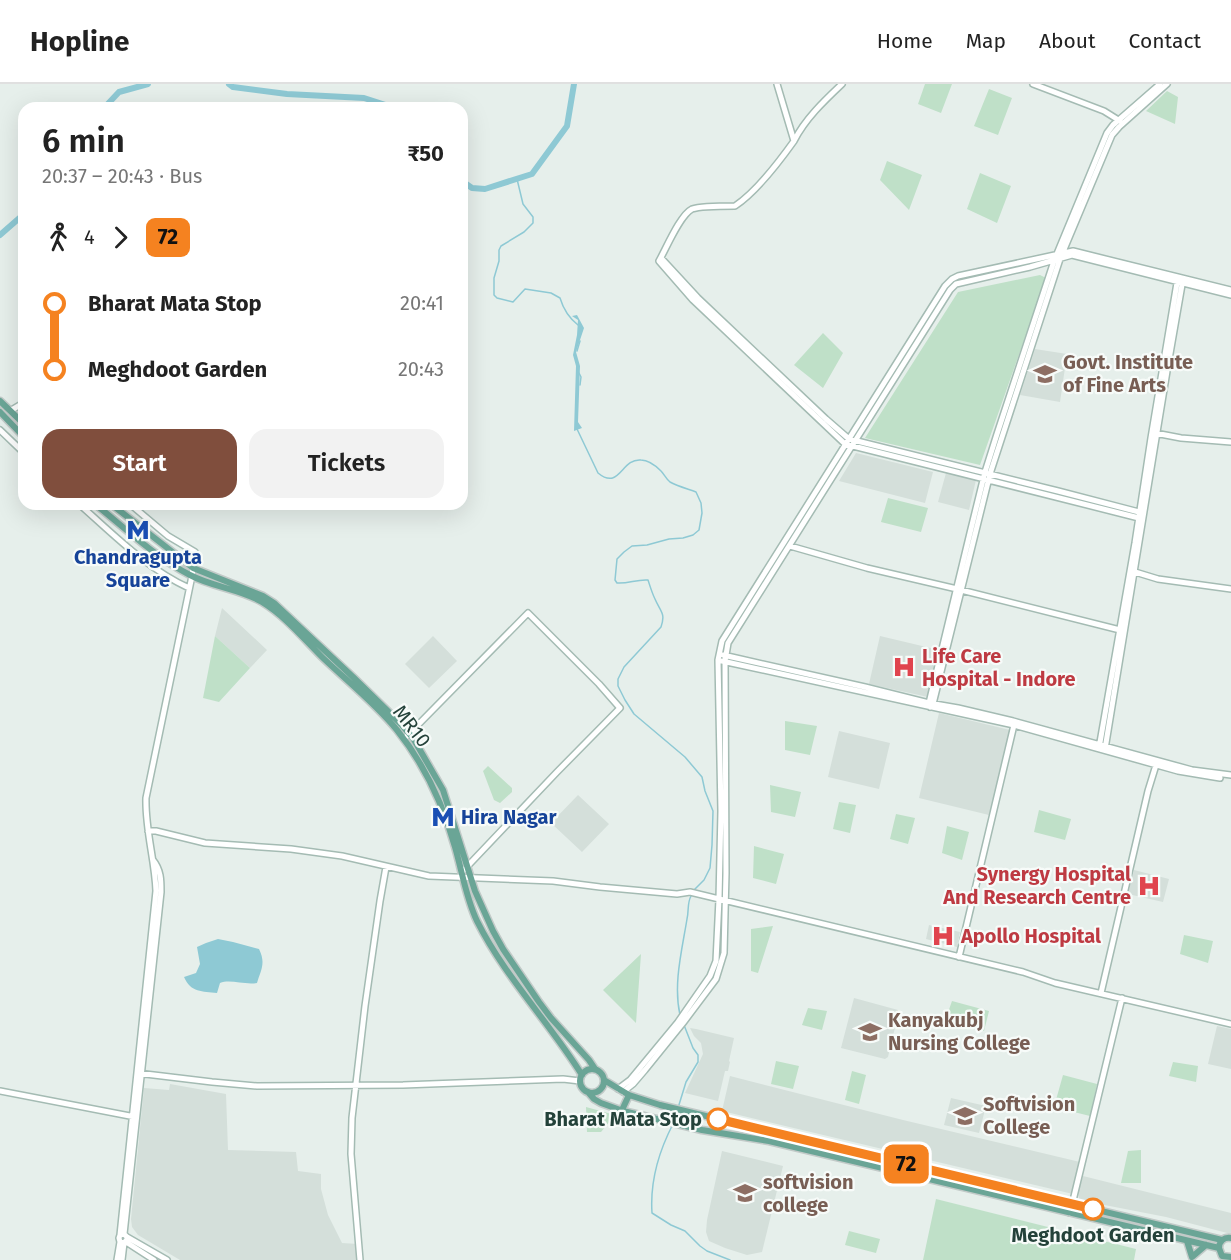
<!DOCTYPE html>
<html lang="en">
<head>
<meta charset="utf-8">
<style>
  :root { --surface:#fff; --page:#f2f2f2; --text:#222; --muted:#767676; --line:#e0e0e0; --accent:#804e3d }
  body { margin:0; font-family:"Fira Sans",sans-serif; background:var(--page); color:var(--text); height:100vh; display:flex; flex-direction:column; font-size:22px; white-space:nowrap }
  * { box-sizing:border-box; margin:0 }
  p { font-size:20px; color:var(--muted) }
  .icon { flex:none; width:33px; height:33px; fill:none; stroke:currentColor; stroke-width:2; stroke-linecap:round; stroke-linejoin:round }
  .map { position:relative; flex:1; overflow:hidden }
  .sheet { position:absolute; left:18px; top:18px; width:450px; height:408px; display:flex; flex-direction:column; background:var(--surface); border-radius:18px; box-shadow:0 6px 24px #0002 }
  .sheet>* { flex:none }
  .badge { padding:0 12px; border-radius:9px; font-size:21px; line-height:39px }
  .map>.badge { position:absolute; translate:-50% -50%; box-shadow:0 0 0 3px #fff }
  .legs { display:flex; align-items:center; gap:9px; height:66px; padding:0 24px; font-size:20px }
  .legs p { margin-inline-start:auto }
  .summary { display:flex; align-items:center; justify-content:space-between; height:102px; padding:0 24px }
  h1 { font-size:33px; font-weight:600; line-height:45px }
  .cta { display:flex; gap:12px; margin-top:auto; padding:12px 24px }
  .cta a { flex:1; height:69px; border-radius:18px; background:var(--accent); color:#fff; font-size:24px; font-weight:600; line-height:69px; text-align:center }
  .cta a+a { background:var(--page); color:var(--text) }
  ul { padding:0 24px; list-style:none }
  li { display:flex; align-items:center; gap:21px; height:66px; font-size:22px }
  li i { display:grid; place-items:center; width:9px; height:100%; margin:0 8px; background:currentColor }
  li i::after { content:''; width:15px; height:15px; margin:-8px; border:4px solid; border-radius:50%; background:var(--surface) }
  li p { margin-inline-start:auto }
  li:first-child i { background:linear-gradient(#0000 50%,currentColor 0) }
  li:last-child i { background:linear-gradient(currentColor 50%,#0000 0) }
  header { display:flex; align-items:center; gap:36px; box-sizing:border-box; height:84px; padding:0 30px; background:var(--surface); border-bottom:2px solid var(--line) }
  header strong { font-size:28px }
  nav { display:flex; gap:33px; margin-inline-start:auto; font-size:21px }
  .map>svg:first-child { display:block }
  .built { fill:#d4dfda }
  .green { fill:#bfe0c8 }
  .water { fill:#8ec9d4 }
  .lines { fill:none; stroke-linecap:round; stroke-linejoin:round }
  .stream { stroke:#8ec9d4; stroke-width:1.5 }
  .river { stroke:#8ec9d4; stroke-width:6 }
  .secondary-casing { stroke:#a4bbb3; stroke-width:8 }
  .primary-casing { stroke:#c2cac8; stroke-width:9 }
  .secondary { stroke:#fff; stroke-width:5 }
  .primary { stroke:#6aa596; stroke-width:6 }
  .line-1-casing { stroke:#fff; stroke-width:14 }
  .line-1 { stroke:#f58220; stroke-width:9 }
  .stop-1-dot { fill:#fff; stroke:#f58220; stroke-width:3 }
  .labels { text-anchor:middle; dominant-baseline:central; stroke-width:4.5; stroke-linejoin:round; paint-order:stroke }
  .education-label { font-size:20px; font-weight:bold; fill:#785e54; stroke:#f7fbf9; text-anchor:start }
  .transit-label { font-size:20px; font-weight:bold; fill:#164399; stroke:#f7fbf9 }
  .health-label { font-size:20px; font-weight:bold; fill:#be3a42; stroke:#f7fbf9; text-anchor:start }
  .street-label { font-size:20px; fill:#24423a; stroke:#f7fbf9 }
  .stop-label { font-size:20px; font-weight:bold; fill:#24423a; stroke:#f7fbf9; text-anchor:end }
</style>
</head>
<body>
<header>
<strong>Hopline</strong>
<nav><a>Home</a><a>Map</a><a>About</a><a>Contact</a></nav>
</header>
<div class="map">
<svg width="1231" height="1176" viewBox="0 0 1231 1176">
  <rect width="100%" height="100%" fill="#e6efeb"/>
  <path class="built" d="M 1035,265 L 1067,270 L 1060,318 L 1020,311 Z
    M 856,369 L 933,388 L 925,419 L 839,397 Z
    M 946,389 L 976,396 L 969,426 L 938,418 Z
    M 222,524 L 267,566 L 250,584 L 215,552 Z
    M 433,552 L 457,577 L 429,604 L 405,580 Z
    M 880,552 L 939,566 L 928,613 L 869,600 Z
    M 939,629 L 1010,646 L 989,731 L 919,714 Z
    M 839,647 L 890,659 L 879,705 L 828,693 Z
    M 578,711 L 609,740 L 582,768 L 551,739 Z
    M 1134,786 L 1169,795 L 1163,818 L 1128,810 Z
    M 929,841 L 960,848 L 957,863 L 926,855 Z
    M 854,914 L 898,926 L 898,931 L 888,973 L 885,975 L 841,964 Z
    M 1217,942 L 1231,945 L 1231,985 L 1208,980 Z
    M 690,944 L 696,945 L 734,954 L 729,977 L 730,978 L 728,987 L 725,987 L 718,1017 L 685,1009 L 703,970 L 701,959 L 694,952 Z
    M 730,992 L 903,1036 L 1080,1078 L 1073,1110 L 722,1027 Z
    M 170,1000 L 226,1010 L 228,1066 L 296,1068 L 298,1087 L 321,1090 L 321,1105 L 328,1131 L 342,1159 L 358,1160 L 360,1176 L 180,1176 L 138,1151 L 132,1143 L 131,1135 L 144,1004 L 169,1006 Z
    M 951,1014 L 986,1022 L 979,1049 L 944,1041 Z
    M 722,1067 L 783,1082 L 762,1168 L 747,1171 L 725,1164 L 709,1157 L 706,1148 L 707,1136 Z
    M 1083,1092 L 1231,1129 L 1231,1150 L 1166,1133 L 1079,1116 L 1077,1098 L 1081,1099 Z"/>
  <path class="green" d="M 925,0 L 952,0 L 941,29 L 918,20 Z
    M 989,5 L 1012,14 L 998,51 L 974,42 Z
    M 1167,7 L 1178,13 L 1175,40 L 1146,27 Z
    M 887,77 L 922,91 L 909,126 L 880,96 Z
    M 980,89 L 1011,102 L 997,139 L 967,125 Z
    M 1040,191 L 1046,194 L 980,381 L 865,354 L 958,208 Z
    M 823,249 L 843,269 L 823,304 L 794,281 Z
    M 888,414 L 928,424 L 921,448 L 881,438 Z
    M 215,552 L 250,584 L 219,618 L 203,614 Z
    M 785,637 L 817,642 L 810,671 L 785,666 Z
    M 488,682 L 512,704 L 512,708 L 500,719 L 494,716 L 483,687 Z
    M 770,701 L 801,708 L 795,733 L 771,728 Z
    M 839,718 L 856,721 L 850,749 L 833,745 Z
    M 1039,726 L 1071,735 L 1065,756 L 1034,748 Z
    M 896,730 L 915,734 L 908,760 L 890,755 Z
    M 947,742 L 969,748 L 962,776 L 942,769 Z
    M 754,762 L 784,770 L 776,800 L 753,794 Z
    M 773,842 L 758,889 L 751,887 L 751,845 Z
    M 1184,851 L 1213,857 L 1208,879 L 1180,870 Z
    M 641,870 L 636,939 L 603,906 Z
    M 952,917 L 989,927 L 984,947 L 945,937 Z
    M 808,924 L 827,927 L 822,946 L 802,941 Z
    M 776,977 L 799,982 L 793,1005 L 771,1000 Z
    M 1173,978 L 1198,982 L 1196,998 L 1169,992 Z
    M 852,987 L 866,991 L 859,1020 L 845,1016 Z
    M 1063,991 L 1097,1000 L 1090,1032 L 1054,1023 Z
    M 586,1023 L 615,1031 L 601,1048 L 587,1048 Z
    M 1141,1066 L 1141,1099 L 1121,1099 L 1128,1067 Z
    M 936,1115 L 1136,1165 L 1134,1176 L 923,1176 Z
    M 849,1147 L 880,1155 L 876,1169 L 845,1161 Z"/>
  <path class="water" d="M 577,231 L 584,244 L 576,268 L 580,282 L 578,338 L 582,344 L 574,347 L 576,282 L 573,271 L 577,251 L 578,236 L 572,232 Z
    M 218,855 L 233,858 L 259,865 C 266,879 261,886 257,899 C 244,901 230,895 220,899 L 217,909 C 202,907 191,909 184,893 L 196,889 L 200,880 L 197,863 L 206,859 Z"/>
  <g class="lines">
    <path class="stream" d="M 517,95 L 523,120 L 533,133 L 533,139 L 524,148 L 501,162 L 499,166 L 499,177 L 494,194 L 494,211 L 497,214 L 513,218 L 525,205 L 551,209 L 560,214 C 563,224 569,234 578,241
      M 577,267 L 580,257
      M 579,289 L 581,293 L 580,301
      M 577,345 L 598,389 C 620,407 621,374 641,376 C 648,376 656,382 661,387 C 664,390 666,395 670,398 C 677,402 688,405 696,408 L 701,419 L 702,429 L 699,446 L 693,451 L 683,454 L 669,455 L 647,461 L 632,462 L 624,468 L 617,475 L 615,496 L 617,499 C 628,500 637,495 648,496 C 650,502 652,509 655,515 C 660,527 666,529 661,543 L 624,583 L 618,595 L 618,602 L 625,616 L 634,630 L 685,673 L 702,693 L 705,707 L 713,727 L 712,761 L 710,784 L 704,796 L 693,807
      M 680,931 C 673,900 682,866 687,835 C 689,827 687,819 691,812
      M 678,1024 L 686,998 L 698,978 L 698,971 L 693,964 L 684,941
      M 673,1040 C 659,1067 650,1099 652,1129 L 671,1141 L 685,1147 L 700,1162 L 707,1167 L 730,1176"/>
    <path class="river" d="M 229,0 L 233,3 L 287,10 L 364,14 L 395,24
      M 104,24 L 119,8 L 148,0
      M 462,97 L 472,104 L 485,105 L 532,90 L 567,42 L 574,0
      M 0,151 L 24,130"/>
    <g class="secondary-casing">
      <path id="secondary" d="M 777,0 L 794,57 C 779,78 756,108 735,122 C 724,122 701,122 692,125 C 680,131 666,165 659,177 L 693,216 L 845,360 L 1139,434
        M 1033,0 L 1104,27 L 1120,37
        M 794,57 C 805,35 824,17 842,0
        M 661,174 L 698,214 L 826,335 L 849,355 L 1058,407 L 1139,428
        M 10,327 L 20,321 L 24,322
        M 0,346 L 24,369
        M 1155,349 L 1181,354 L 1231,358
        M 79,420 C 113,450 147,485 189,504
        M 790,462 L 867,484 L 957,505 L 1120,546
        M 1135,488 L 1158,495 L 1231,505
        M 723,571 L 865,603 L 929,619 L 958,624 L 1013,637 L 1192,686 L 1231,691
        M 722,577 L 1014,641 L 1178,687 L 1220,694
        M 930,623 L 933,620 L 990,390 L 1060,175 L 1112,51 L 1119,43 L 1167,0
        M 930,623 L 929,619 L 970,449 L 985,388 L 997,350 L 1054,177 L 1107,49 L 1113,41 L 1160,0
        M 407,652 L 528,529 L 599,600 L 620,624 L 557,688 L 462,788
        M 1099,664 L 1135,459 L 1151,354 L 1178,193
        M 1105,665 L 1168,281 L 1183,195
        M 148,747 L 156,747 L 205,759 L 291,765 L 342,772 L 429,792 L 553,797 L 600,803 L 677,810 L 690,808 L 1023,888 L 1055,899 L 1231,940
        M 959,873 L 1014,641
        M 1101,909 L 1148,707 L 1156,681
        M 137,989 L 212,998 L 257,1002 L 403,1001 L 563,995 L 580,997
        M 618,1005 L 630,996 L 678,938 L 710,892 L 716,877 L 719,815 L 721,727 L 718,576 L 722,557 L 945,202 L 952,195 L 958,192 L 1073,167 L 1231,206
        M 0,1007 L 135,1033
        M 623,1008 L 633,1000 L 645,986 L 683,939 L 716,895 L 724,869 L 726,789 L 725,577 L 728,559 L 950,206 L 956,200 L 1030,183 L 1072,171 L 1231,211
        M 1070,1129 L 1122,914
        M 124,1150 L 161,808 C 161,796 161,786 153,776
        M 120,1151 L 156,807 C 155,776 145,746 146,714 L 192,492 L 195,468 L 168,452 L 130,420
        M 127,1153 L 167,1176
        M 126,1158 L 154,1176
        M 117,1176 L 120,1158
        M 122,1176 L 124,1159 L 128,1154 L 124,1150 L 120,1151 L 119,1154 L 120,1158 L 124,1159
        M 360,1176 L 351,1070 L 352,1034 L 365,922 L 380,817 L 386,783"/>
    </g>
    <g class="primary-casing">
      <path id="primary" d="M 0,317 L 24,340
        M 0,328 L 24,353
        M 95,420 C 125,444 155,473 190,491 C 212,503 241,505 262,518 C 285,532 303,554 322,573 C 347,597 375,619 397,646 C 425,681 443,720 455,763 C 462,787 466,814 477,837 C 505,893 549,938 582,991
        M 111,420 L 193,484 L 263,512 L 274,519 L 353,593 L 401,640 L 413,654 L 443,706 L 475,807 L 493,847 L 503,865 L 539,918 L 551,934 L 589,976 L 595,985
        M580 997a12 12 0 1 1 24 0a12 12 0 1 1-24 0Z
        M 604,996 L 629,1011 L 660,1021 L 1222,1156
        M 588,1008 L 594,1015 L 601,1019 L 623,1027 L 702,1046 L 769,1057 L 1219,1164
        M 622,1026 L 629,1011
        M 1231,1154 C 1224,1153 1219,1157 1219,1164 L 1222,1172 L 1231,1173
        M 1187,1157 L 1192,1173 L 1206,1161"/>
    </g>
    <use href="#secondary" class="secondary"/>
    <use href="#primary" class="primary"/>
  </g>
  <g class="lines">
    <g class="line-1-casing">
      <path id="line-1" d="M 718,1035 L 1093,1125"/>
    </g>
    <use href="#line-1" class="line-1"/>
  </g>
  <defs>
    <g id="university-bare" transform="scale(1.8)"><path d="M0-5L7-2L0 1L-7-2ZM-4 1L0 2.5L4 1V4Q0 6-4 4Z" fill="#8d6e63" stroke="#f7fbf9" stroke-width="2.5" paint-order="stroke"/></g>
    <g id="metro-bare" transform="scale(1.8)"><path d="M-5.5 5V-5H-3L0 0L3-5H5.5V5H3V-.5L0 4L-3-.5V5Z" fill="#1a4fb4" stroke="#f7fbf9" stroke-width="2.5" paint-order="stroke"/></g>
    <g id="hospital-bare" transform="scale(1.8)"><path d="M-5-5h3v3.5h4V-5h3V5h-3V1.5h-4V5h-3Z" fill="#e0444e" stroke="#f7fbf9" stroke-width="2.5" paint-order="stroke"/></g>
  </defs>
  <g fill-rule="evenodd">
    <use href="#university-bare" x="1045" y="290"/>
    <use href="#metro-bare" x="138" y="446"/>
    <use href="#hospital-bare" x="904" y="583"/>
    <use href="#metro-bare" x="443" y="733"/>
    <use href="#hospital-bare" x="1149" y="802"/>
    <use href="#hospital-bare" x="943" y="852"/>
    <use href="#university-bare" x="870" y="948"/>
    <use href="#university-bare" x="965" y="1032"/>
    <use href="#university-bare" x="745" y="1109"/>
  </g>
  <g class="stop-1-dot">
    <circle cx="718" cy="1035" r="10"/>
    <circle cx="1093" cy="1125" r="10"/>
  </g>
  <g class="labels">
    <g class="education-label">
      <text x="1063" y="278">Govt. Institute<tspan x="1063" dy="23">of Fine Arts</tspan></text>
      <text x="888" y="936">Kanyakubj<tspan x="888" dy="23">Nursing College</tspan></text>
      <text x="983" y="1020">Softvision<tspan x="983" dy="23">College</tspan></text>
      <text x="763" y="1098">softvision<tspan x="763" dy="23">college</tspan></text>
    </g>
    <g class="transit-label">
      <text x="138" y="473">Chandragupta<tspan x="138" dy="23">Square</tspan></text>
      <text x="461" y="733" text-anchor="start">Hira Nagar</text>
    </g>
    <g class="health-label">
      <text x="922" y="572">Life Care<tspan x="922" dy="23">Hospital - Indore</tspan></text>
      <text x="1131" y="790" text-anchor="end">Synergy Hospital<tspan x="1131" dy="23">And Research Centre</tspan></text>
      <text x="961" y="852">Apollo Hospital</text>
    </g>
    <g class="street-label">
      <text transform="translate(412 642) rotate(52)">MR10</text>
    </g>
    <g class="stop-label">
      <text x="702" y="1035">Bharat Mata Stop</text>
      <text x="1093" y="1151" text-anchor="middle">Meghdoot Garden</text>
    </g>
  </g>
</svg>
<b class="badge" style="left:906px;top:1080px;background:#f58220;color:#111">72</b>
<section class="sheet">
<div class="summary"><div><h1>6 min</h1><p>20:37 – 20:43 · Bus</p></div><b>₹50</b></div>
<div class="legs"><svg class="icon" aria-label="walk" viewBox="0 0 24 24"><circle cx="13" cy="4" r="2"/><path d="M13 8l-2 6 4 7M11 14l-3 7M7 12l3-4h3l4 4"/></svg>4<svg class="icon" aria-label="forward" viewBox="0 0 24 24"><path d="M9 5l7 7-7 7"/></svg><b class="badge" style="background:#f58220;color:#111">72</b></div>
<ul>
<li><i style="color:#f58220"></i><b>Bharat Mata Stop</b><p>20:41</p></li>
<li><i style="color:#f58220"></i><b>Meghdoot Garden</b><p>20:43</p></li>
</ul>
<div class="cta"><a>Start</a><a>Tickets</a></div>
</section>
</div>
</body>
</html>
